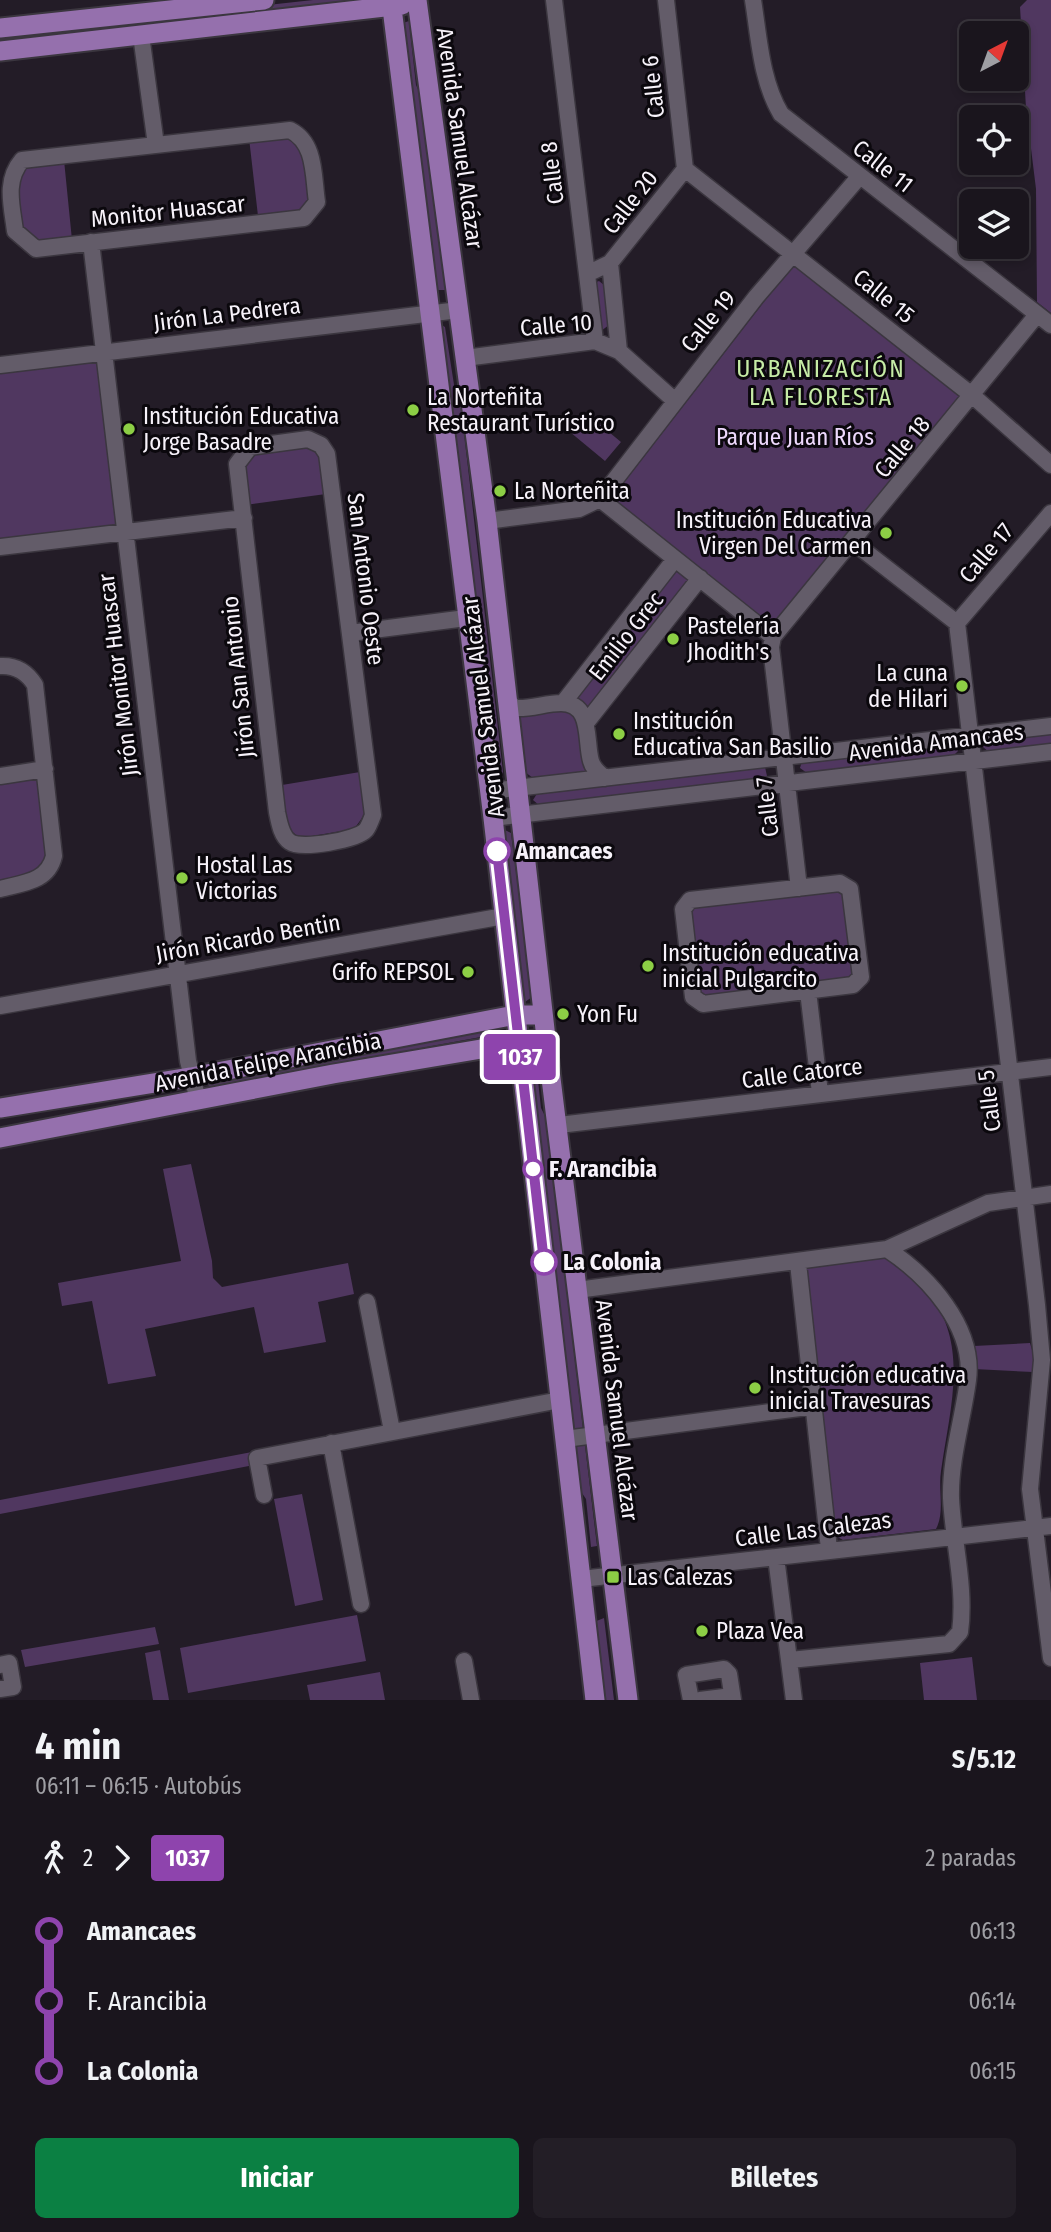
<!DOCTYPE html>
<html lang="es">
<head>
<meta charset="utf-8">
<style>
  :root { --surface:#1a151d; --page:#231e26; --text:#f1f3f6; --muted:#9f9fa4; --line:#38343b; --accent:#0b8043 }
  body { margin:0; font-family:"Fira Sans Condensed",sans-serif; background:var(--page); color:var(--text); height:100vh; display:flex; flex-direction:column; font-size:26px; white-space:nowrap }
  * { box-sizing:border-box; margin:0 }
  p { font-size:23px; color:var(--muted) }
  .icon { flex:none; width:38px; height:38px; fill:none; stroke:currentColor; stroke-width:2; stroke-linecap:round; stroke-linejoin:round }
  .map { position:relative; height:1700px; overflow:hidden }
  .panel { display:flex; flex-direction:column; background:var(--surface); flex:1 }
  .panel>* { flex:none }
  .badge { padding:0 14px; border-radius:5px; font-size:24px; line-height:46px }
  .needle { width:46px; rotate:41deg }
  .buttons { position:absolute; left:959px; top:21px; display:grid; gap:14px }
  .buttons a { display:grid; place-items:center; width:70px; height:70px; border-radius:10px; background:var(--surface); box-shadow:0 4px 10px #0003,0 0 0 2px var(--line); font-size:35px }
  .map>.badge { position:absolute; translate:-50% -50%; box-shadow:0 0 0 4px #fff }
  .legs { display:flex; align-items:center; gap:10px; height:77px; padding:0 35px; font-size:23px }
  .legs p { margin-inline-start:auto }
  .overview { display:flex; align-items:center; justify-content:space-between; height:119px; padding:0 35px }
  h1 { font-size:38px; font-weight:700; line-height:52px }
  .action { display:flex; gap:14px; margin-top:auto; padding:14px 35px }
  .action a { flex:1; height:80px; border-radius:10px; background:var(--accent); color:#fff; font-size:28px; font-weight:700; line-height:80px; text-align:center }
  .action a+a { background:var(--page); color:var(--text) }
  ul { padding:0 35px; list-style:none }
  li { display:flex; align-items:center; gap:24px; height:70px; font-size:26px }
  li i { display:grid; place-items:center; width:10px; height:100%; margin:0 9px; background:currentColor }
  li i::after { content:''; width:18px; height:18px; margin:-9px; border:5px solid; border-radius:50%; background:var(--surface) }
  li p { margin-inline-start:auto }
  li:first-child i { background:linear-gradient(#0000 50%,currentColor 0) }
  li:last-child i { background:linear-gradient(currentColor 50%,#0000 0) }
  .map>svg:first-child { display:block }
  .green { fill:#503760 }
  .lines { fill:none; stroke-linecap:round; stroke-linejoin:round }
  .minor-casing { stroke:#3b363f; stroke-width:19 }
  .major-casing { stroke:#3b363f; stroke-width:23 }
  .minor { stroke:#635c69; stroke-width:16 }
  .major { stroke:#9570ad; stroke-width:19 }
  .line-1-casing { stroke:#fff; stroke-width:16 }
  .line-1 { stroke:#8e44ad; stroke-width:10 }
  .poi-dot { fill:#8cce45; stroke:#0b080d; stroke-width:2.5 }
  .stop-1-dot { fill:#fff; stroke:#8e44ad; stroke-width:3.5 }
  .labels { text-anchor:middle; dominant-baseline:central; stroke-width:6; stroke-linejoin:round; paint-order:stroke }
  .street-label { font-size:23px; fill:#f7f2fa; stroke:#0b080d }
  .poi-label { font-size:23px; fill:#f7f2fa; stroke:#0b080d; text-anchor:start }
  .park-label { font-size:23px; fill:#eed9fd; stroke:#0b080d }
  .stop-label { font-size:23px; font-weight:bold; fill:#f7f2fa; stroke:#0b080d; text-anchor:start }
  .neighbourhood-label { font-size:24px; letter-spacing:2px; fill:#c6eca6; stroke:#0b080d }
</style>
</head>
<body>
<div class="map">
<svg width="1051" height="1700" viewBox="0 0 1051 1700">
  <rect width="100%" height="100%" fill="#231c27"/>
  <path class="green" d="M 313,0 L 354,0 L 354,6 L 0,44 L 0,34 Z
    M 1027,0 L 1051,0 L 1051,313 L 1037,302 L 1036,189 L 1026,108 L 1020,7 Z
    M 409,21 L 416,85 L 421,96 L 446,290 L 433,290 L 403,23 Z
    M 290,135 L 299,139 L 312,200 L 303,212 L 258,216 L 249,138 Z
    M 64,160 L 72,240 L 37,245 L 24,238 L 12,189 L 23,164 Z
    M 794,263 L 963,394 L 777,629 L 616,503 L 615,494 Z
    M 599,281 L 604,285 L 609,325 L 601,331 L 594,283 Z
    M 440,324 L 445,327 L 455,391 L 460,398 L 503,772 L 501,776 L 498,774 L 489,716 Z
    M 97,360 L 116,524 L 112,528 L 0,541 L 0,370 Z
    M 586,413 L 621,442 L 605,461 L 570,432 Z
    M 302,442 L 318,448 L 326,494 L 245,505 L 245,453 Z
    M 674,569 L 688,577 L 689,581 L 589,710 L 573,697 Z
    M 562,709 L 578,718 L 588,771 L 533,778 L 521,769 L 515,716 Z
    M 1051,732 L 1051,744 L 989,752 L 983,747 L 987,740 Z
    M 955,744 L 958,751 L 953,756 L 807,773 L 800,768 L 802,761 Z
    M 765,767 L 767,776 L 764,779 L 540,806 L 533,800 L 538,792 Z
    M 360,772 L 365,814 L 354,829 L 300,838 L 286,827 L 276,786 Z
    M 36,777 L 40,780 L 51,855 L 45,869 L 0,883 L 0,782 Z
    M 503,829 L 511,833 L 532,997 L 525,1002 L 522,1001 Z
    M 842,890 L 853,979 L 701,997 L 691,908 Z
    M 501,1027 L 497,1034 L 211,1087 L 206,1084 L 209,1081 Z
    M 528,1053 L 535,1053 L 541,1108 L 546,1118 L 597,1546 L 591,1547 L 586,1499 L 578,1487 Z
    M 191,1164 L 212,1261 L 213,1278 L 222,1287 L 348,1263 L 354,1294 L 318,1302 L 326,1342 L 264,1353 L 254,1307 L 145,1329 L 156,1376 L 108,1384 L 92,1301 L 62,1306 L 58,1283 L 181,1261 L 163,1169 Z
    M 891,1258 C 904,1270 920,1281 930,1295 C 970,1347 949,1412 941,1471 C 938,1490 945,1512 936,1529 L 843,1540 L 834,1535 L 806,1266 Z
    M 1030,1343 L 1034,1357 L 1033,1372 L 974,1369 L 971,1348 L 974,1346 Z
    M 252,1452 L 254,1465 L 0,1514 L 0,1500 Z
    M 302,1494 L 323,1600 L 295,1606 L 274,1499 Z
    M 357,1615 L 366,1661 L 188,1693 L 180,1648 Z
    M 604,1618 L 614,1700 L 603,1700 L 594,1622 Z
    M 155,1627 L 159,1644 L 25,1667 L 21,1650 Z
    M 160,1650 L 169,1700 L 153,1700 L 145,1653 Z
    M 972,1657 L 977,1700 L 924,1700 L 920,1663 Z
    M 380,1672 L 385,1700 L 310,1700 L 307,1685 Z"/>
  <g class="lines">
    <g class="minor-casing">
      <path id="minor" d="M 554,0 L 595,341
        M 666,0 L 685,169
        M 753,0 C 759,37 761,81 781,114 L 1051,325
        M 141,35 L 156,145
        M 290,130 C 316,143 313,175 317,202 L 304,218 L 36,249 L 15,231 C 12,206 4,181 22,160 Z
        M 685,169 L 973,396 L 1051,465
        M 91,242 L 188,1061 L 198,1100
        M 610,263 L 619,351
        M 587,274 L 610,263 L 685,169
        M 465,358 L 595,341 L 619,351 L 674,400
        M 0,365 L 459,310
        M 308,439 L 321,445 L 327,454 L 373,815 C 371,820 369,826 366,830 C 357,840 301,850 290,842 C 281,836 279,822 277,812 L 237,464 L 250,447 Z
        M 600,499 L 773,637
        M 487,521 L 579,509 L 600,499 L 756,297 L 859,177
        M 853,542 L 957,623
        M 0,547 L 244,518
        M 957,623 L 1037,1305 L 1042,1360 L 1030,1489 L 1051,1658
        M 957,623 L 1051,513
        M 350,633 L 466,618
        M 0,666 C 16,665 27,672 35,685 L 54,856 C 48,882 23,883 0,889
        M 507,702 L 516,708 C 531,709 546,703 561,703 C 593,703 585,741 591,761 C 593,769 599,773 605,778
        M 563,703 L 675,559
        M 586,723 L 700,578
        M 0,776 L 45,769
        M 490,791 L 1051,726
        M 493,818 L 1051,752
        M 840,883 L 850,889 L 861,977 L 853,985 L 703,1004 L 693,997 L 683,909 L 690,900 Z
        M 799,888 L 771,647 L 773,637 L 1036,316
        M 808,991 L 820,1093
        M 0,1006 L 504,916
        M 559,1125 L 1051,1067
        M 798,1263 L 829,1549
        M 577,1290 L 887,1249 L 988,1203 L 1051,1194
        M 367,1302 L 392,1431
        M 565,1439 L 815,1406
        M 331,1443 L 361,1604
        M 264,1495 L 257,1458 L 560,1400
        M 776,1557 L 794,1700
        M 581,1579 L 1051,1526
        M 790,1660 L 949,1644 L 960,1632 C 966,1587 953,1542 951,1498 C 950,1459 963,1419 968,1380 C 975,1327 928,1276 887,1249
        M 464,1661 L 471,1700
        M 0,1665 L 9,1663 L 13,1687 L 0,1689
        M 691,1700 L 686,1675 L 724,1669 L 729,1674 L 733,1700
        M 700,1700 L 732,1696"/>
    </g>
    <g class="major-casing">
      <path id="major" d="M 391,0 L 493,818 L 595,1700
        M 417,0 L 487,521 L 546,1038 L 628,1700
        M 0,28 L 264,0
        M 0,51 L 402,5
        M 0,1108 L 191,1077 L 515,1015 L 543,1015
        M 0,1138 L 333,1074 L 546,1038"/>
    </g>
    <use href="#minor" class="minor"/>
    <use href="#major" class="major"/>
  </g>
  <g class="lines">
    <g class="line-1-casing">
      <path id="line-1" d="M 497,851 L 544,1262"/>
    </g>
    <use href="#line-1" class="line-1"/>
  </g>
  <g class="poi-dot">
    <circle cx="413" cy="410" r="7"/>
    <circle cx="129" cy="429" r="7"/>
    <circle cx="500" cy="491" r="7"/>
    <circle cx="886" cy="533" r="7"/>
    <circle cx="673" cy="639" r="7"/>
    <circle cx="962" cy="686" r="7"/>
    <circle cx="619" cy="734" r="7"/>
    <circle cx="182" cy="878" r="7"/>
    <circle cx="648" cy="966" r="7"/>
    <circle cx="468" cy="972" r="7"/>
    <circle cx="563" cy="1014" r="7"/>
    <circle cx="755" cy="1388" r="7"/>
    <rect x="606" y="1570" width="14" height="14" rx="3.5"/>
    <circle cx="702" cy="1631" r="7"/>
  </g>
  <g class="stop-1-dot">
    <circle cx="497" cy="851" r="12"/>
    <circle cx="533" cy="1169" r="9"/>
    <circle cx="544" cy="1262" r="12"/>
  </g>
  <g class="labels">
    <g class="street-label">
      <text transform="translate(653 87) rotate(-96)">Calle 6</text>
      <text transform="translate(460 138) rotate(82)">Avenida Samuel Alcázar</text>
      <text transform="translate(883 166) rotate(38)">Calle 11</text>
      <text transform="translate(552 173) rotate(-97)">Calle 8</text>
      <text transform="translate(630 202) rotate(-52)">Calle 20</text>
      <text transform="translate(168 211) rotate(-6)">Monitor Huascar</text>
      <text transform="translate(884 296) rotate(39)">Calle 15</text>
      <text transform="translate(227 314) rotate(-7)">Jirón La Pedrera</text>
      <text transform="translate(708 321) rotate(-51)">Calle 19</text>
      <text transform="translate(556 325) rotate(-5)">Calle 10</text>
      <text transform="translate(902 447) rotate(-50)">Calle 18</text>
      <text transform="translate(986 553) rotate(-50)">Calle 17</text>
      <text transform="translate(366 579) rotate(83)">San Antonio Oeste</text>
      <text transform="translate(626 636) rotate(-52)">Emilio Grec</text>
      <text transform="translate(118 675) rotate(-97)">Jirón Monitor Huascar</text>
      <text transform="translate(238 677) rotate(-96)">Jirón San Antonio</text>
      <text transform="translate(483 707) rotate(-97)">Avenida Samuel Alcázar</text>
      <text transform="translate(936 742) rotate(-7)">Avenida Amancaes</text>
      <text transform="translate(767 807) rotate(-97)">Calle 7</text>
      <text transform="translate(248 938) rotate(-10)">Jirón Ricardo Bentin</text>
      <text transform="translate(268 1062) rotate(-11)">Avenida Felipe Arancibia</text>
      <text transform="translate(802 1073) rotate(-7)">Calle Catorce</text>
      <text transform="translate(989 1101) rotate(-97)">Calle 5</text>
      <text transform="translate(617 1410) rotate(83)">Avenida Samuel Alcázar</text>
      <text transform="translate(813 1529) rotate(-7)">Calle Las Calezas</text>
    </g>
    <g class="poi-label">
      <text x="427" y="397">La Norteñita<tspan x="427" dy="26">Restaurant Turístico</tspan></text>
      <text x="143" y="416">Institución Educativa<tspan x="143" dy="26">Jorge Basadre</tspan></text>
      <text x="514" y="491">La Norteñita</text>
      <text x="872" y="520" text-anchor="end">Institución Educativa<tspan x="872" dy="26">Virgen Del Carmen</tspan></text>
      <text x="687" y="626">Pastelería<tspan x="687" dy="26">Jhodith's</tspan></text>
      <text x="948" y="673" text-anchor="end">La cuna<tspan x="948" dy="26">de Hilari</tspan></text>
      <text x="633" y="721">Institución<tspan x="633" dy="26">Educativa San Basilio</tspan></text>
      <text x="196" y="865">Hostal Las<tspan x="196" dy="26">Victorias</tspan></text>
      <text x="662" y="953">Institución educativa<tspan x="662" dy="26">inicial Pulgarcito</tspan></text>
      <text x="454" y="972" text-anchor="end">Grifo REPSOL</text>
      <text x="577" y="1014">Yon Fu</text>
      <text x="769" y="1375">Institución educativa<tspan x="769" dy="26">inicial Travesuras</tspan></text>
      <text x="627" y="1577">Las Calezas</text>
      <text x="716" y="1631">Plaza Vea</text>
    </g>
    <g class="park-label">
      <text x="795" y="437">Parque Juan Ríos</text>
    </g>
    <g class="stop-label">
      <text x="516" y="851">Amancaes</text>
      <text x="549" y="1169">F. Arancibia</text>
      <text x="563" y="1262">La Colonia</text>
    </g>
    <g class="neighbourhood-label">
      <text x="821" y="369">URBANIZACIÓN<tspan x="821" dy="28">LA FLORESTA</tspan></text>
    </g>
  </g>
</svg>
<div class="buttons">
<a><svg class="needle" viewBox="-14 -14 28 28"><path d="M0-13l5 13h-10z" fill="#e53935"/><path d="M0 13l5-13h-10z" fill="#9f9fa4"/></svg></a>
<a><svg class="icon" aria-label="locate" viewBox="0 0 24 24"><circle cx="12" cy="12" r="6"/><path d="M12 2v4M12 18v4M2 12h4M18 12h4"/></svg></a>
<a><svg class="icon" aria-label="layers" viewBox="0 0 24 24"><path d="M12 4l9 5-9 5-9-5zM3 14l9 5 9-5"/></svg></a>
</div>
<b class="badge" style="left:520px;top:1057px;background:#8e44ad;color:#fff">1037</b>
</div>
<section class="panel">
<div class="overview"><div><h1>4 min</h1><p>06:11 – 06:15 · Autobús</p></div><b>S/5.12</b></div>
<div class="legs"><svg class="icon" aria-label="walk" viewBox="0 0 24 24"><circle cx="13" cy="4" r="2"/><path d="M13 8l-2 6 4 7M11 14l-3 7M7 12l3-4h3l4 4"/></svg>2<svg class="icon" aria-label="forward" viewBox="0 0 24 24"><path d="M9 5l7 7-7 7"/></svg><b class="badge" style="background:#8e44ad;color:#fff">1037</b><p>2 paradas</p></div>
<ul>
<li><i style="color:#8e44ad"></i><b>Amancaes</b><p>06:13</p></li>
<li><i style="color:#8e44ad"></i><span>F. Arancibia</span><p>06:14</p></li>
<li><i style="color:#8e44ad"></i><b>La Colonia</b><p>06:15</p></li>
</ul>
<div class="action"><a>Iniciar</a><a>Billetes</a></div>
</section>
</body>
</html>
